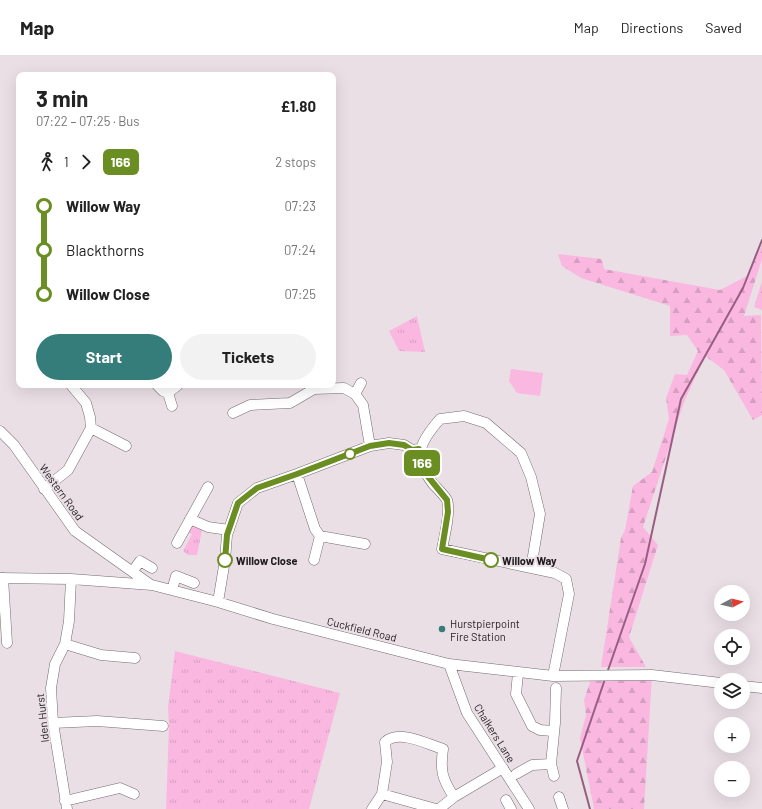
<!DOCTYPE html>
<html lang="en">
<head>
<meta charset="utf-8">
<style>
  :root { --surface:#fff; --page:#f2f2f2; --text:#222; --muted:#767676; --line:#e0e0e0; --accent:#347d7a }
  body { margin:0; font-family:Barlow,sans-serif; background:var(--page); color:var(--text); height:100vh; display:flex; flex-direction:column; font-size:15px; white-space:nowrap }
  * { box-sizing:border-box; margin:0 }
  p { font-size:13px; color:var(--muted) }
  .icon { flex:none; width:22px; height:22px; fill:none; stroke:currentColor; stroke-width:2; stroke-linecap:round; stroke-linejoin:round }
  .map { position:relative; flex:1; overflow:hidden }
  .details { position:absolute; left:16px; top:16px; width:320px; height:316px; display:flex; flex-direction:column; background:var(--surface); border-radius:8px; box-shadow:0 4px 16px #0002 }
  .details>* { flex:none }
  .badge { padding:0 8px; border-radius:6px; font-size:14px; line-height:26px }
  .needle { width:26px; rotate:83deg }
  .buttons { position:absolute; left:714px; top:529px; display:grid; gap:8px }
  .buttons a { display:grid; place-items:center; width:36px; height:36px; border-radius:50%; background:var(--surface); box-shadow:0 4px 16px #0002; font-size:20px }
  .map>.badge { position:absolute; translate:-50% -50%; box-shadow:0 0 0 2px #fff }
  .legs { display:flex; align-items:center; gap:6px; height:44px; padding:0 20px; font-size:13px }
  .legs p { margin-inline-start:auto }
  .headline { display:flex; align-items:center; justify-content:space-between; height:68px; padding:0 20px }
  h1 { font-size:22px; font-weight:700; line-height:30px }
  .action { display:flex; gap:8px; margin-top:auto; padding:8px 20px }
  .action a { flex:1; height:46px; border-radius:24px; background:var(--accent); color:#fff; font-size:16px; font-weight:700; line-height:46px; text-align:center }
  .action a+a { background:var(--page); color:var(--text) }
  ul { padding:0 20px; list-style:none }
  li { display:flex; align-items:center; gap:14px; height:44px; font-size:15px }
  li i { display:grid; place-items:center; width:6px; height:100%; margin:0 5px; background:currentColor }
  li i::after { content:''; width:10px; height:10px; margin:-5px; border:3px solid; border-radius:50%; background:var(--surface) }
  li p { margin-inline-start:auto }
  li:first-child i { background:linear-gradient(#0000 50%,currentColor 0) }
  li:last-child i { background:linear-gradient(currentColor 50%,#0000 0) }
  header { display:flex; align-items:center; gap:24px; box-sizing:border-box; height:56px; padding:0 20px; background:var(--surface); border-bottom:1px solid var(--line) }
  header strong { font-size:19px }
  nav { display:flex; gap:22px; margin-inline-start:auto; font-size:14px }
  .map>svg:first-child { display:block }
  .grass { fill:url(#grass-tufts) }
  .forest { fill:url(#forest-firs) }
  .pitch { fill:#fab8e1 }
  .lines { fill:none; stroke-linecap:round; stroke-linejoin:round }
  .stream { stroke:#975e82; stroke-width:2 }
  .minor-casing { stroke:#746b70; stroke-width:11 }
  .minor { stroke:#fff; stroke-width:10 }
  .line-1-casing { stroke:#fff; stroke-width:9 }
  .line-1 { stroke:#6b8e23; stroke-width:6 }
  .stop-1-dot { fill:#fff; stroke:#6b8e23; stroke-width:2 }
  .poi-dot { fill:#347d7a; stroke:#eadfe5; stroke-width:1.5 }
  .labels { text-anchor:middle; dominant-baseline:central; stroke-width:4; stroke-linejoin:round; paint-order:stroke }
  .street-label { font-size:11px; fill:#201c1e; stroke:#eadfe5 }
  .stop-label { font-size:11px; font-weight:bold; fill:#201c1e; stroke:#eadfe5; text-anchor:start }
  .poi-label { font-size:11px; fill:#201c1e; stroke:#eadfe5; text-anchor:start }
</style>
</head>
<body>
<header>
<strong>Map</strong>
<nav><a>Map</a><a>Directions</a><a>Saved</a></nav>
</header>
<div class="map">
<svg width="762" height="753" viewBox="0 0 762 753">
  <defs>
    <pattern id="grass-tufts" width="24" height="20" patternUnits="userSpaceOnUse"><rect width="24" height="20" fill="#fab8e1"/><path d="M3 7l-1-3M5 7V3M7 7l1-3M15 17l-1-3M17 17v-4M19 17l1-3" fill="none" stroke="#d69ec1"/></pattern>
    <pattern id="forest-firs" width="22" height="20" patternUnits="userSpaceOnUse"><rect width="22" height="20" fill="#fab8e1"/><path d="M5 1l3.5 6h-7zM16 11l3.5 6h-7z" fill="#d69ec1"/></pattern>
  </defs>
  <rect width="100%" height="100%" fill="#eadfe5"/>
  <path class="grass" d="M 417,260 L 425,296 L 399,295 L 389,275 Z
    M 192,470 L 202,474 L 197,499 L 188,499 L 183,495 L 192,478 L 187,476 Z
    M 175,595 L 340,637 L 309,753 L 166,753 L 169,669 L 168,651 Z"/>
  <path class="forest" d="M 762,189 L 762,203 L 744,260 L 761,259 L 762,359 L 753,364 L 724,314 L 705,300 L 684,346 L 643,471 L 658,489 L 629,581 L 646,611 L 601,611 L 621,482 L 625,474 L 633,430 L 652,416 L 669,363 L 666,342 L 675,318 L 687,319 L 698,295 L 687,279 L 670,280 L 670,250 L 581,222 L 562,210 L 558,198 L 602,203 L 604,213 L 720,234 L 747,220 Z
    M 762,225 L 762,254 L 754,251 Z
    M 652,619 L 644,753 L 594,753 L 580,682 L 586,659 L 584,644 L 592,620 Z"/>
  <path class="pitch" d="M 511,313 L 543,317 L 540,340 L 517,337 L 509,325 Z"/>
  <g class="lines">
    <path class="stream" d="M 607,617 L 645,508 L 681,343 L 743,232 L 762,184
      M 590,753 L 577,705 L 605,623"/>
    <g class="minor-casing">
      <path id="minor" d="M 157,329 L 163,335 L 168,337 L 178,329
        M 168,337 L 172,350
        M 355,338 L 361,327
        M 233,357 L 250,349 L 290,347 L 314,333 L 344,332 L 355,338 L 363,349 L 370,390
        M 91,372 L 126,390
        M 0,375 L 14,389 L 75,475 L 151,529
        M 297,418 L 315,473 L 320,480 L 365,488
        M 44,433 L 68,414 L 91,372 L 90,361 L 86,347 L 71,329
        M 190,463 L 208,471 L 229,474
        M 177,487 L 208,431
        M 314,504 L 320,480
        M 531,512 L 540,458 L 531,421 L 521,397 L 486,367 L 464,360 L 440,363 C 419,387 412,401 433,428 C 437,432 444,439 447,444 C 451,455 444,482 442,493 L 555,517 L 566,523 L 569,538 L 553,620
        M 133,515 L 140,505 L 152,512
        M 0,522 L 71,523 L 152,529 L 218,546 L 273,563 L 449,608 L 553,620 L 652,619 L 721,627
        M 3,522 L 7,587
        M 172,534 L 176,520 L 194,527
        M 218,546 L 225,504 L 227,479 L 238,447 L 257,432 L 297,418 L 370,390 L 389,387 L 404,389 L 412,394 L 419,393
        M 65,588 L 101,599 L 135,602
        M 449,608 L 467,657 L 529,753
        M 518,617 L 516,638 L 532,670 L 540,674 L 553,675
        M 743,630 L 762,632
        M 53,667 L 97,665 L 163,670
        M 551,708 L 554,720
        M 516,718 L 532,709 L 551,708 L 555,667 L 556,632
        M 382,738 L 387,706 L 385,686 C 399,673 427,688 443,693 C 440,714 442,723 454,741
        M 559,741 L 563,753
        M 506,744 L 511,753
        M 65,745 L 120,732 L 134,738
        M 67,753 L 53,667 L 51,632 L 55,608 L 65,588 L 69,565 L 71,523
        M 372,753 L 382,738 L 436,753
        M 439,753 L 454,741 L 503,712"/>
    </g>
    <use href="#minor" class="minor"/>
  </g>
  <g class="lines">
    <g class="line-1-casing">
      <path id="line-1" d="M 225,504 L 227,479 L 238,447 L 257,432 L 297,418 L 370,390 L 389,387 L 404,389 L 412,394 L 419,393 L 420,403 L 426,418 L 447,444 L 448,456 L 442,493 L 491,504"/>
    </g>
    <use href="#line-1" class="line-1"/>
  </g>
  <g class="stop-1-dot">
    <circle cx="350" cy="398" r="5"/>
    <circle cx="225" cy="504" r="7"/>
    <circle cx="491" cy="504" r="7"/>
  </g>
  <circle class="poi-dot" cx="442" cy="573" r="4"/>
  <g class="labels">
    <g class="street-label">
      <text transform="translate(62 436) rotate(54)">Western Road</text>
      <text transform="translate(362 573) rotate(14)">Cuckfield Road</text>
      <text transform="translate(42 662) rotate(-96)">Iden Hurst</text>
      <text transform="translate(495 677) rotate(58)">Chalkers Lane</text>
    </g>
    <g class="stop-label">
      <text x="236" y="504">Willow Close</text>
      <text x="502" y="504">Willow Way</text>
    </g>
    <g class="poi-label">
      <text x="450" y="567">Hurstpierpoint<tspan x="450" dy="13">Fire Station</tspan></text>
    </g>
  </g>
</svg>
<div class="buttons">
<a><svg class="needle" viewBox="-14 -14 28 28"><path d="M0-13l5 13h-10z" fill="#e53935"/><path d="M0 13l5-13h-10z" fill="#767676"/></svg></a>
<a><svg class="icon" aria-label="locate" viewBox="0 0 24 24"><circle cx="12" cy="12" r="6"/><path d="M12 2v4M12 18v4M2 12h4M18 12h4"/></svg></a>
<a><svg class="icon" aria-label="layers" viewBox="0 0 24 24"><path d="M12 4l9 5-9 5-9-5zM3 14l9 5 9-5"/></svg></a>
<a>+</a>
<a>−</a>
</div>
<b class="badge" style="left:422px;top:407px;background:#6b8e23;color:#fff">166</b>
<section class="details">
<div class="headline"><div><h1>3 min</h1><p>07:22 – 07:25 · Bus</p></div><b>£1.80</b></div>
<div class="legs"><svg class="icon" aria-label="walk" viewBox="0 0 24 24"><circle cx="13" cy="4" r="2"/><path d="M13 8l-2 6 4 7M11 14l-3 7M7 12l3-4h3l4 4"/></svg>1<svg class="icon" aria-label="forward" viewBox="0 0 24 24"><path d="M9 5l7 7-7 7"/></svg><b class="badge" style="background:#6b8e23;color:#fff">166</b><p>2 stops</p></div>
<ul>
<li><i style="color:#6b8e23"></i><b>Willow Way</b><p>07:23</p></li>
<li><i style="color:#6b8e23"></i><span>Blackthorns</span><p>07:24</p></li>
<li><i style="color:#6b8e23"></i><b>Willow Close</b><p>07:25</p></li>
</ul>
<div class="action"><a>Start</a><a>Tickets</a></div>
</section>
</div>
</body>
</html>
